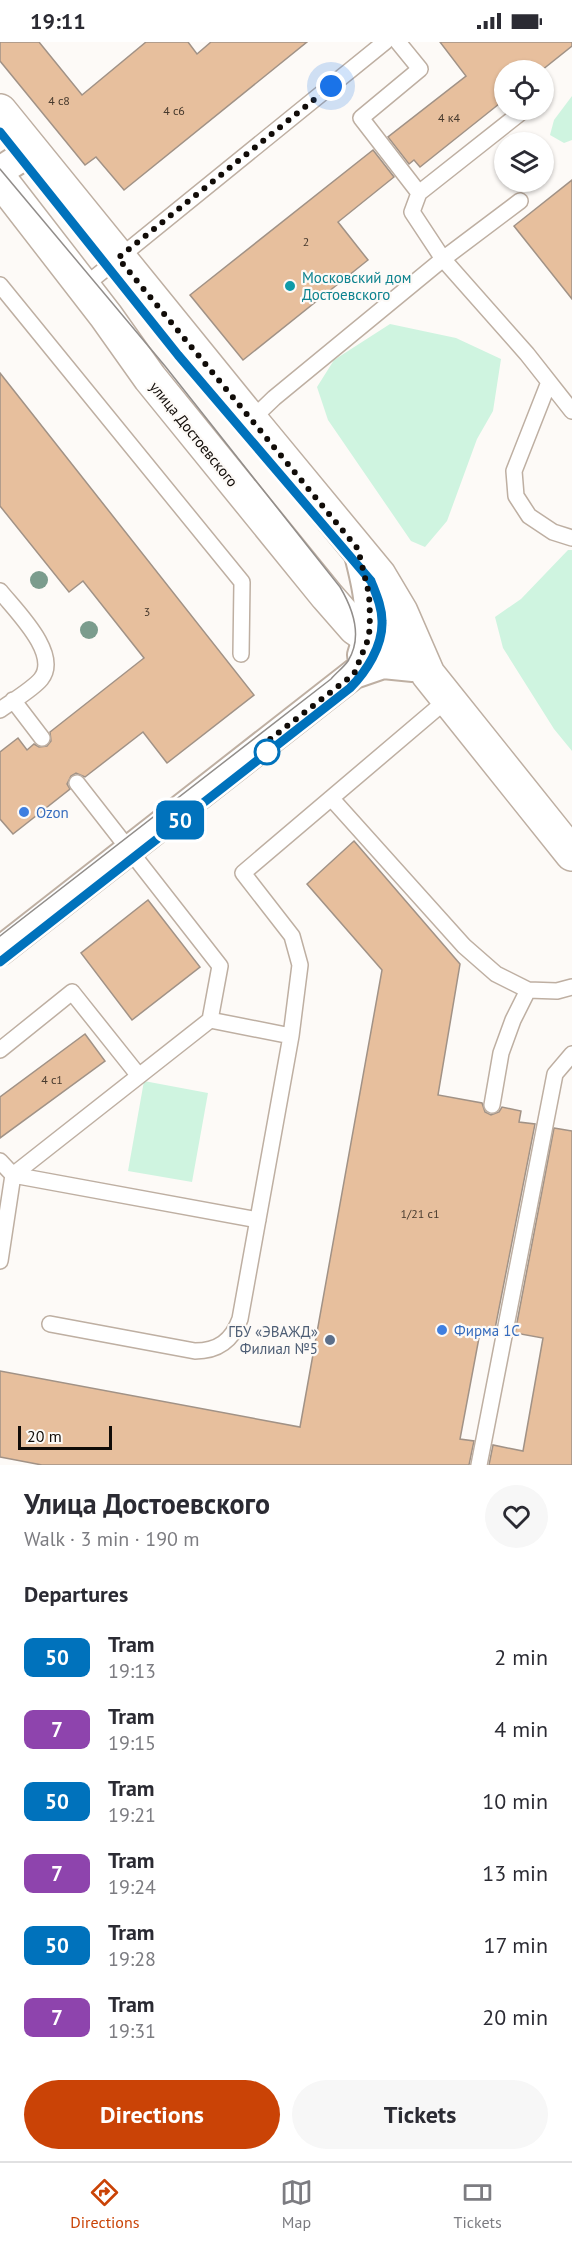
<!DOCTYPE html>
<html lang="en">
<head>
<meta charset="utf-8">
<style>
  :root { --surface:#fff; --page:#f7f7f7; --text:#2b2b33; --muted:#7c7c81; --line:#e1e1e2; --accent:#ca4306 }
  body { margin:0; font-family:"PT Sans",sans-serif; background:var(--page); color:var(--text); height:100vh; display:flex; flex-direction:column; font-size:22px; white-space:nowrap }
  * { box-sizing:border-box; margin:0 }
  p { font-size:20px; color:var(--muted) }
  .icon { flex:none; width:33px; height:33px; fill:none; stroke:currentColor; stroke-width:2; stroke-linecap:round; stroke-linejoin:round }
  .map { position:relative; height:1423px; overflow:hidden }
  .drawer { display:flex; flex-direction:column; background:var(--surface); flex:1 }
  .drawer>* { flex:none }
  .badge { padding:0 12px; border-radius:9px; font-size:21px; line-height:39px }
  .tools { position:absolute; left:494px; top:18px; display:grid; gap:12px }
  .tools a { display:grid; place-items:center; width:60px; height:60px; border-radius:50%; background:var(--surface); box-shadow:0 2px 4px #0004; font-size:30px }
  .scale { position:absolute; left:18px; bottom:15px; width:94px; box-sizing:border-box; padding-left:6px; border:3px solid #110c08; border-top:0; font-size:16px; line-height:21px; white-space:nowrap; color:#110c08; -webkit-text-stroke:4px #fdfaf7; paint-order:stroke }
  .you { position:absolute; width:30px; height:30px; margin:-15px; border:4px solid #fff; border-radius:50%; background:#1a73e8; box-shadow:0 0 0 9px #1a73e833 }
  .map>.badge { position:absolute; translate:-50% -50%; box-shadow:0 0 0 3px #fff }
  h2 { padding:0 24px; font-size:22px; line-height:54px }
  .round { display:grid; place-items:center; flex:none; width:63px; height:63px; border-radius:32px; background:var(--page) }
  .headline { display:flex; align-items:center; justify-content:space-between; height:102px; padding:0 24px }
  h1 { font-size:28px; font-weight:600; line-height:45px }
  .cta { display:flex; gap:12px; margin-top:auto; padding:12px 24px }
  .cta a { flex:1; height:69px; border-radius:36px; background:var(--accent); color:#fff; font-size:24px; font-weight:600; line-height:69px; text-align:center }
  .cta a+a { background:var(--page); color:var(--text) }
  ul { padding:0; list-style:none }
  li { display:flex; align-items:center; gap:18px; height:72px; padding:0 24px }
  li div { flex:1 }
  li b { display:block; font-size:22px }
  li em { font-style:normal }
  li .badge { min-width:66px; font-weight:700; text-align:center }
  .status { display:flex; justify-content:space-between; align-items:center; height:42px; padding:0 30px; background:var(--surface); direction:ltr }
  .status svg { height:16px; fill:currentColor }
  .menu { display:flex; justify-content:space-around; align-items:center; height:84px; border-top:2px solid var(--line); background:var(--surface); font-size:16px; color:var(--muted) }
  .menu a { display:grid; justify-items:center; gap:3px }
  .menu .on { color:var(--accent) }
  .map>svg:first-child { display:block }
  .green { fill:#cff4e0 }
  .building { fill:#e7bf9d; stroke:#a19286; stroke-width:1.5 }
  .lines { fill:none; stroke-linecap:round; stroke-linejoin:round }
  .service-casing { stroke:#beafa2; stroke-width:18 }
  .minor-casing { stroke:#beafa2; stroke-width:32 }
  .tertiary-casing { stroke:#beafa2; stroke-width:36 }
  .service { stroke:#fff; stroke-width:15 }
  .minor { stroke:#fff; stroke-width:28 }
  .tertiary { stroke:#fff; stroke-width:33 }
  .tram { stroke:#928e8b; stroke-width:1.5 }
  .tree { fill:#7b9c8d }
  .line-casing { stroke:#fff; stroke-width:14 }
  .line { stroke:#0072bc; stroke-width:9 }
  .walk { stroke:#110c08; stroke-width:6; stroke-dasharray:0 10.8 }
  .culture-dot { fill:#0f9aa8; stroke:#fdfaf7; stroke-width:2 }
  .stop-dot { fill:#fff; stroke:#0072bc; stroke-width:3 }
  .shop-dot { fill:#3f7fe0; stroke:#fdfaf7; stroke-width:2 }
  .service-dot { fill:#5c6f8a; stroke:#fdfaf7; stroke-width:2 }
  .labels { text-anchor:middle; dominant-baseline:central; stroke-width:4.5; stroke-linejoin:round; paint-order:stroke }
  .number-label { font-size:12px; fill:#46392d }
  .culture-label { font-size:15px; fill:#0d838f; stroke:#fdfaf7; text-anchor:start }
  .street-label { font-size:15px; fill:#110c08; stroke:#fdfaf7 }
  .shop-label { font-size:15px; fill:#366cbe; stroke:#fdfaf7; text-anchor:start }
  .service-label { font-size:15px; fill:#4e5e75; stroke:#fdfaf7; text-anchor:end }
</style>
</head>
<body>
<div class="status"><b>19:11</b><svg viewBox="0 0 49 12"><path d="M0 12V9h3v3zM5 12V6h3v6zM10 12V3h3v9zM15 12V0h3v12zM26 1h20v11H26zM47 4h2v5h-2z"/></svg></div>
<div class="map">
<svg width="572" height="1423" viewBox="0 0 572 1423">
  <rect width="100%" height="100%" fill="#fdfaf7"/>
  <path class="green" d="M 572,54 L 572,98 L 564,101 L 550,93 L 554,78 Z
    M 390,282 L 456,296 L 501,317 L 493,369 L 477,397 L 447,479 L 425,505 L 411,499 L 328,378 L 317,345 L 334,318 Z
    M 568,508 L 572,508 L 572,709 L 554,687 L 503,606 L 495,575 L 521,557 Z
    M 144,1039 L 208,1051 L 192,1140 L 128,1129 Z"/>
  <path class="building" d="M 0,0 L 39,0 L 82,53 L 146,0 L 188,0 L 197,12 L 211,0 L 307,0 L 124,148 L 96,115 L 85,123 L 0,19 Z
    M 440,0 L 572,0 L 572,4 L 542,28 L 504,28 L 504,58 L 420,125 L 414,118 L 409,122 L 388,95 L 466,34 Z
    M 373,108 L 394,135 L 338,180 L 368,218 L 243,318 L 190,253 Z
    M 572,138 L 572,257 L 514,184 Z
    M 0,331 L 254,653 L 167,721 L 143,690 L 85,735 L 76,731 L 71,734 L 67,742 L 70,747 L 13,792 L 0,777 L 0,710 L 18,696 L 27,708 L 34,702 L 39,705 L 47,704 L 51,699 L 50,690 L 144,616 L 83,539 L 69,550 L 0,464 Z
    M 354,799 L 460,922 L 438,1053 L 482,1061 L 485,1070 L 491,1073 L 499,1070 L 502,1065 L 521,1069 L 519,1080 L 535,1082 L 495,1287 L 481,1285 L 460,1397 L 474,1399 L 469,1423 L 42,1423 L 0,1415 L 0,1329 L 300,1385 L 382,928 L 307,842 Z
    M 148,858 L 200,925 L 132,978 L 81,911 Z
    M 85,992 L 105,1019 L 0,1096 L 0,1055 Z
    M 554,1086 L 572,1089 L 572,1423 L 489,1423 L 493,1403 L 523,1409 L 543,1296 L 515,1291 Z"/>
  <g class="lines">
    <g class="service-casing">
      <path id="service" d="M 398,0 L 420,27 L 361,76 L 419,151 L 524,68
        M 419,151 L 412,170 L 443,217 L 527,312 L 572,369
        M 0,243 L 242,540 L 241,612
        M 83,245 L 385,0
        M 549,340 L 514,429 L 516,454 L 529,474 L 553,490 L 572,496
        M 251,378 L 274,356 L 443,217 L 520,159
        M 0,549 C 15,568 61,612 41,637 C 33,647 11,660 0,668
        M 13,658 L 42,696
        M 77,741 L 220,924 L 210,978
        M 332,757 L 464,904 L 496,932 L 528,948 L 557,949 L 572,945
        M 0,1008 L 72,950 L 139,1034
        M 492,1063 L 501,1011 L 513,978 L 528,948
        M 0,1119 L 13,1133 L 0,1219
        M 13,1133 L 210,978 L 291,994
        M 13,1133 L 258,1178
        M 50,1282 L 195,1309 C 218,1309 232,1299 240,1277 L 291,994 L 300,923 L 292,894 L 243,831 L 449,656
        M 479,1423 L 555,1032 L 572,1012"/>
    </g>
    <g class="minor-casing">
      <path id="minor" d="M 0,129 L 31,109
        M 358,509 C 368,547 375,575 362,613
        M 0,909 L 354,632 L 383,622 L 413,625 L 424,623"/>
    </g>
    <g class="tertiary-casing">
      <path id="tertiary" d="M 0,69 L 246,372 L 379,533 L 401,570 L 428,632 L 572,812
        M 0,137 L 106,274 L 150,336 L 327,554 L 355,586 L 368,595 L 418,610"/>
    </g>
    <use href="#service" class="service"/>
    <use href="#minor" class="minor"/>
    <use href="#tertiary" class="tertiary"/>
    <path class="tram" d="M 0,90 L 178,313 L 371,539 C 376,552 382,565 382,579 C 383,604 366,630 350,646 L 0,920
      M 0,127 L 165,324 L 340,545 C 353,567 363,595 348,619 C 344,625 336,631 331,637 L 0,894"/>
  </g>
  <g class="tree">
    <circle cx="39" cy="538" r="9"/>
    <circle cx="89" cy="588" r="9"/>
  </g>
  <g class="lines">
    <g class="line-casing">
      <path id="line" d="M 0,90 L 178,313 L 371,539 C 376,552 382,565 382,579 C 383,604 366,630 350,646 L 0,920"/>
    </g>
    <use href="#line" class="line"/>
    <path class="walk" d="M 267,710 L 260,705 L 354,632 L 369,595 L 370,574 L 369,552 L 358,507 L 118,216 L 331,44"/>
  </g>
  <circle class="culture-dot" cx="290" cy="244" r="6"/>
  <circle class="stop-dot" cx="267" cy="710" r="12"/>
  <g class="shop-dot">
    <circle cx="24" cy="770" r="6"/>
    <circle cx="442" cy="1288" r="6"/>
  </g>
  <circle class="service-dot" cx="330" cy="1298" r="6"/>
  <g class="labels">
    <g class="number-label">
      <text x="59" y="58">4 с8</text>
      <text x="174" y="68">4 с6</text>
      <text x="449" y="75">4 к4</text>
      <text x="306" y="199">2</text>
      <text x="147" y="569">3</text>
      <text x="52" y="1037">4 с1</text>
      <text x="420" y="1171">1/21 с1</text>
    </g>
    <g class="culture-label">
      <text x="302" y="235">Московский дом<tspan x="302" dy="17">Достоевского</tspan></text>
    </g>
    <g class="street-label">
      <text transform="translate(194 392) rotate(51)">улица Достоевского</text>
    </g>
    <g class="shop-label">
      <text x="36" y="770">Ozon</text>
      <text x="454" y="1288">Фирма 1С</text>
    </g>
    <g class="service-label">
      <text x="318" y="1289">ГБУ «ЭВАЖД»<tspan x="318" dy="17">Филиал №5</tspan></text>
    </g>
  </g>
</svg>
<div class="tools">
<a><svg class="icon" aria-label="locate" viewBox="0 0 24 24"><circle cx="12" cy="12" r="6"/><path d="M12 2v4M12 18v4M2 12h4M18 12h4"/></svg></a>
<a><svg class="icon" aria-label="layers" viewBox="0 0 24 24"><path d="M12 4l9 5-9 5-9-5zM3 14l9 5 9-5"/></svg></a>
</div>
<div class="scale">20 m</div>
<div class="you" style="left:331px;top:44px"></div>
<b class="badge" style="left:180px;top:778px;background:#0072bc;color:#fff">50</b>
</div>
<section class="drawer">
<div class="headline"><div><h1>Улица Достоевского</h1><p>Walk · 3 min · 190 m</p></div><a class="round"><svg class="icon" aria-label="heart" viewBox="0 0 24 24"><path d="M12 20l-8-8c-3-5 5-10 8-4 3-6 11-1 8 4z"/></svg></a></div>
<h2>Departures</h2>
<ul>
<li><span class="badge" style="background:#0072bc;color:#fff">50</span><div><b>Tram</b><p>19:13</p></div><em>2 min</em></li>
<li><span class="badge" style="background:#8e44ad;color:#fff">7</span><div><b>Tram</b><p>19:15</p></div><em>4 min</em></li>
<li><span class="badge" style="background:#0072bc;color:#fff">50</span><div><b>Tram</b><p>19:21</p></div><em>10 min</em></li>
<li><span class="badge" style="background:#8e44ad;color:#fff">7</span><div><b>Tram</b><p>19:24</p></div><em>13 min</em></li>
<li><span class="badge" style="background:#0072bc;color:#fff">50</span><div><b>Tram</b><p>19:28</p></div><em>17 min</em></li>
<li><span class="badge" style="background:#8e44ad;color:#fff">7</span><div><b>Tram</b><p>19:31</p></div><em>20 min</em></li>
</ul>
<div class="cta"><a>Directions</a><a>Tickets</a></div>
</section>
<nav class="menu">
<a class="on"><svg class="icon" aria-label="directions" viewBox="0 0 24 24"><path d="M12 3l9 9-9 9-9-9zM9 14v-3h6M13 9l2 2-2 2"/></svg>Directions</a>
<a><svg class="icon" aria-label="map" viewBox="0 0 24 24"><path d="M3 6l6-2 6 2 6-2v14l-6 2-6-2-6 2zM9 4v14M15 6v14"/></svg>Map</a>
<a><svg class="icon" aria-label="tickets" viewBox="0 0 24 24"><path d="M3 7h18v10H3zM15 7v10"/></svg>Tickets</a>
</nav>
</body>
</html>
